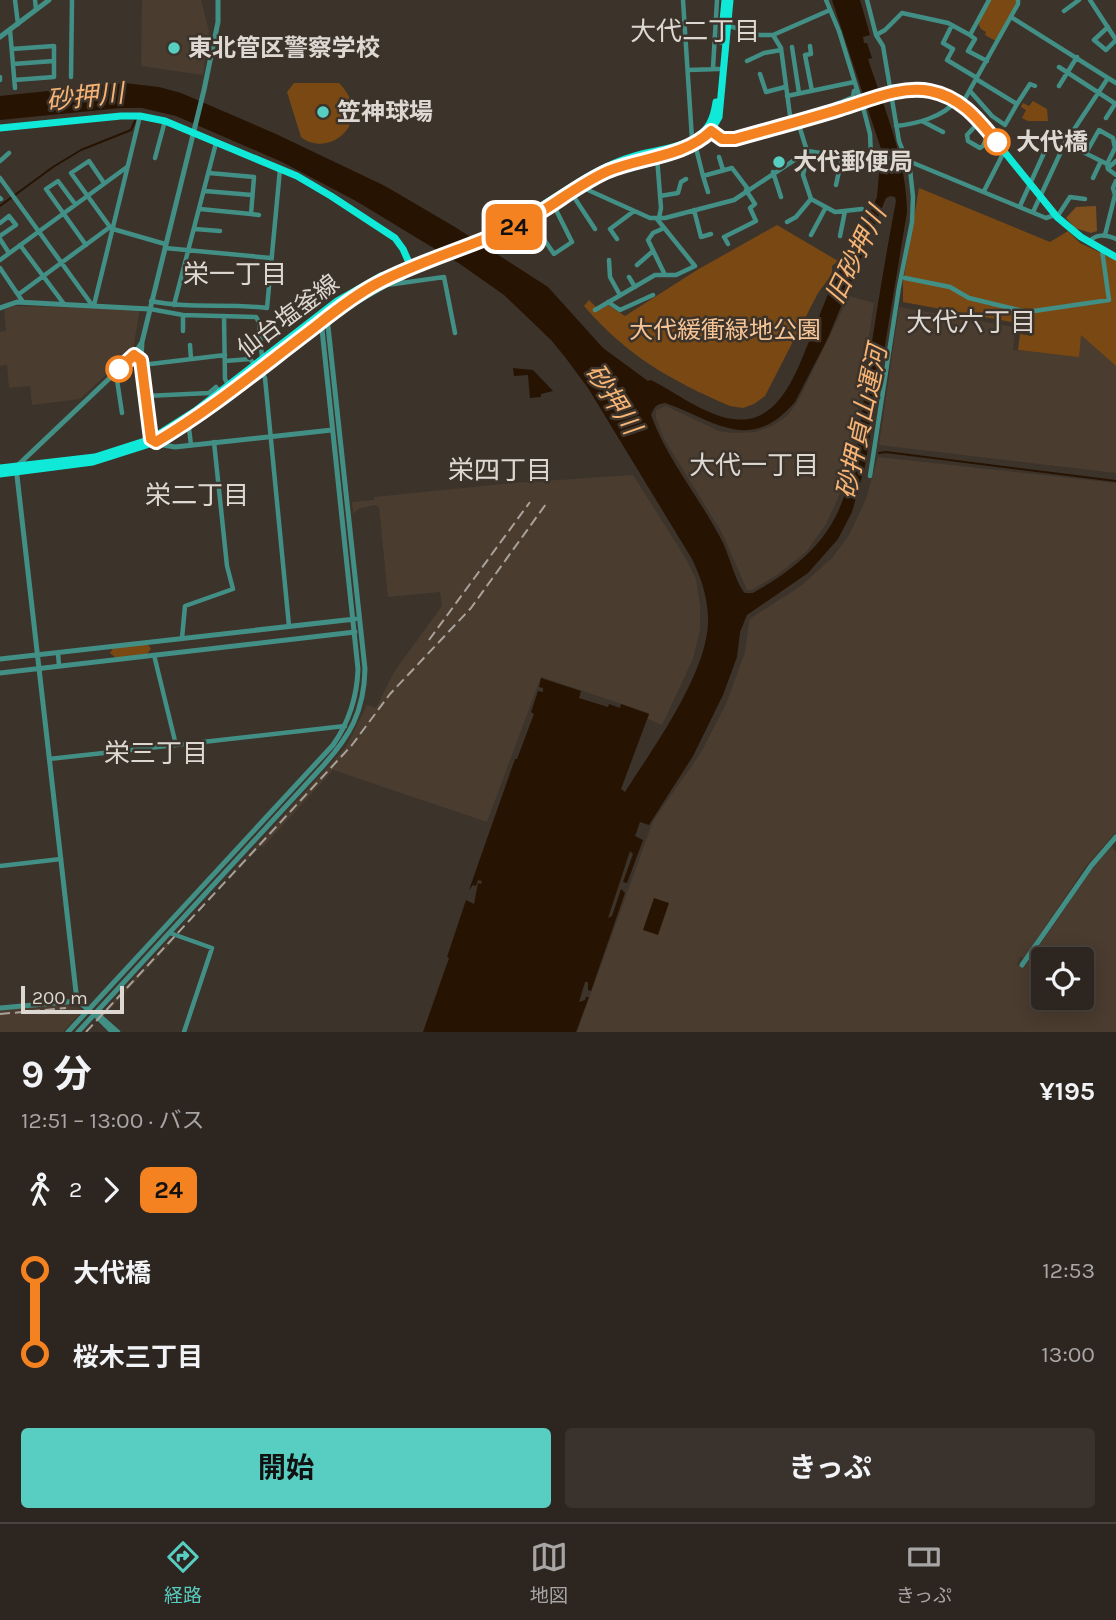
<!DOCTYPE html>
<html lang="ja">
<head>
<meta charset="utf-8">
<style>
  :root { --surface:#2d2620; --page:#39322d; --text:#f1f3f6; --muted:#a7a5a5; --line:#48433e; --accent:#57cec1 }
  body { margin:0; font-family:Karla,"Noto Sans JP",sans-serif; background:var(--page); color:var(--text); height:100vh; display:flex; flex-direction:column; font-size:26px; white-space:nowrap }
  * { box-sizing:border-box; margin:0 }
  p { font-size:23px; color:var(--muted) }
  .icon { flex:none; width:38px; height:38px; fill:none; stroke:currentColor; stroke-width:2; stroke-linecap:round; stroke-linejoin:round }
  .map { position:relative; height:1032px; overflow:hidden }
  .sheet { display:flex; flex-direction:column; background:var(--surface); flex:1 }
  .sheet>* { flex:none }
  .badge { padding:0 14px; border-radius:10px; font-size:24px; line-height:46px }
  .fabs { position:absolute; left:1031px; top:947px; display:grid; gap:14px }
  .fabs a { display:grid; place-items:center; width:63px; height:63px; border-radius:7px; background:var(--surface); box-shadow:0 4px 18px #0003,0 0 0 2px var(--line); font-size:35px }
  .scale { position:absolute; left:21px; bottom:18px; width:103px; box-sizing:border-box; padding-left:7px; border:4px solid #ded8d3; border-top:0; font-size:19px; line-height:24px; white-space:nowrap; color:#ded8d3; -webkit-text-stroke:5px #3c332b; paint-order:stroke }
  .map>.badge { position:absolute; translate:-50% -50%; box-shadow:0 0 0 4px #fff }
  .legs { display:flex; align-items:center; gap:10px; height:77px; padding:0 21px; font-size:23px }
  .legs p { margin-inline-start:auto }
  .summary { display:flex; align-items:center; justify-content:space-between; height:119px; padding:0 21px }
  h1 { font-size:38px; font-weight:700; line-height:52px }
  .primary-button { display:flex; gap:14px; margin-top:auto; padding:14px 21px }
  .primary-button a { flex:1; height:80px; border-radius:7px; background:var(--accent); color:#111; font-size:28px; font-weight:700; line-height:80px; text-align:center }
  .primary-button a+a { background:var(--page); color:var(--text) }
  ul { padding:0 21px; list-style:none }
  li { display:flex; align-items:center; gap:24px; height:84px; font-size:26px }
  li i { display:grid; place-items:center; width:10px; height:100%; margin:0 9px; background:currentColor }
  li i::after { content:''; width:18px; height:18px; margin:-9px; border:5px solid; border-radius:50%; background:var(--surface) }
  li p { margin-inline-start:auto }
  li:first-child i { background:linear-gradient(#0000 50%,currentColor 0) }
  li:last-child i { background:linear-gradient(currentColor 50%,#0000 0) }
  .tab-bar { display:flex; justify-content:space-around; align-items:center; height:98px; border-top:2px solid var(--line); background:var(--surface); font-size:19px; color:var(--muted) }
  .tab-bar a { display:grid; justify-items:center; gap:4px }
  .tab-bar .selected { color:var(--accent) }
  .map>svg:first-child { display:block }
  .built { fill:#4a3c2f; fill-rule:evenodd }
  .green { fill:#7a4913 }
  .forest { fill:#7d4f1d }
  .water { fill:#271302; fill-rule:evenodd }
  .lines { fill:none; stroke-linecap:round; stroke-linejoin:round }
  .stream { stroke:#271302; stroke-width:2 }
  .minor { stroke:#428f86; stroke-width:4.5 }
  .tertiary { stroke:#428f86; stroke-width:5 }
  .primary { stroke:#11e9d8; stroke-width:7 }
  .rail { stroke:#a9a29c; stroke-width:2; stroke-dasharray:10 5; stroke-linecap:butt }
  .line-1-casing { stroke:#fff; stroke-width:16 }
  .line-1 { stroke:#f58220; stroke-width:10 }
  .poi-dot { fill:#57cec1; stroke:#3c332b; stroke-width:2.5 }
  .stop-1-dot { fill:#fff; stroke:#f58220; stroke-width:3.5 }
  .labels { text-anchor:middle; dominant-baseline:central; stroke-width:5; stroke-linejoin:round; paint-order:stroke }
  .poi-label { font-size:24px; font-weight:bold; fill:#ded8d3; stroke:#3c332b; text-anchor:start }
  .stop-label { font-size:24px; font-weight:bold; fill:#ded8d3; stroke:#3c332b; text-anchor:start }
  .street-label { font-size:24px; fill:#ded8d3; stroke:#3c332b }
  .park-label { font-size:24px; fill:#f7c495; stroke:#3c332b }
  .neighbourhood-label { font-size:26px; fill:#ded8d3; stroke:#3c332b }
  .water-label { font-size:26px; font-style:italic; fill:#f8b474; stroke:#3c332b }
</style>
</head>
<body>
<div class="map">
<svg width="1116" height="1032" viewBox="0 0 1116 1032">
  <rect width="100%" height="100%" fill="#3c332b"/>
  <path class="built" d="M 142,0 L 201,0 L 209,31 L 203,75 L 141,66 Z
    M 849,296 L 874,303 L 853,442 L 843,487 L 826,524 L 806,552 L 777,575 L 752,590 L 747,590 L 722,533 L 664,439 L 656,418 L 656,410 L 666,406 L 719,431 L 733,433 L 755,432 L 772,426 L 787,416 L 797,403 Z
    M 14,306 L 140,309 L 133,350 L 80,399 L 32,405 L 30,386 L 9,388 L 7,365 L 0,366 L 0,332 L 6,331 L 4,310 Z
    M 899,307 L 1015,327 L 1013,350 L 1078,356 L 1081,334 L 1116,366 L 1116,473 L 879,445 Z
    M 878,457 L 1116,483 L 1116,832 L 1086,866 L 1024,958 L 1020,957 L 1017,965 L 1024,968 L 1090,872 L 1112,846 L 1116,852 L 1116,1032 L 577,1032 L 653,821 L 700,754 L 726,704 L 745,652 L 749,622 L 751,618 L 802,585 L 833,557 L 849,535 L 866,499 ZM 1043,959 L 1082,959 L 1082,998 L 1043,998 Z
    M 633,475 L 685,557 L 696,579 L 700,605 L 700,630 L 693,659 L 662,725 L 648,719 L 649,713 L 541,677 L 487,822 L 333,770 L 263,847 L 261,846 L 234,874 L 232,872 L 346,747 L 367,705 L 376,708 L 394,672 L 442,606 L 440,592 L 388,597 L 379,507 L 375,505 L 358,509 L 353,514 L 352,502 L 374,500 L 374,497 L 513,483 Z
    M 172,937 L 175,939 L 103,1017 L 100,1015 Z
    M 73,1003 L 82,1011 L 63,1032 L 0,1032 L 0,1009 Z"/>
  <path class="green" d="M 991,0 L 1016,0 L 1017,4 L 996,41 L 985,35 L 986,32 L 981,29 L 978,23 Z
    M 294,83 L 339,83 C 376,120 330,160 301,137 L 287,92 Z
    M 1033,101 L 1047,109 L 1048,121 L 1028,121 L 1022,118 L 1026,110 L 1021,107 L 1023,103 L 1029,106 Z
    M 919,188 L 1050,242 L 1068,231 L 1080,243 L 1116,260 L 1116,366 L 1081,335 L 1079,357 L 1018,350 L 1020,334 L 1032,336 L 1033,326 L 903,302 L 903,282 Z
    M 777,225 L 838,261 L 832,266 L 832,274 L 818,293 L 765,396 L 754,404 L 743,408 L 730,406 C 670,380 627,356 584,306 L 589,300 L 599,310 L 608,305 L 625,316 L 697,270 Z
    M 148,644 L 151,649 L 146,655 L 116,658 L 110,653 L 114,647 Z"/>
  <path class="forest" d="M 1096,206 L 1097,231 L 1091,233 L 1075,228 L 1066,218 L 1076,207 Z"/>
  <path class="water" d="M 832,0 L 860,0 L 870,35 L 863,37 L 864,43 L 867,43 L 872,58 L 868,59 C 884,108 907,161 907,212 L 865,466 L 852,512 L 838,539 L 808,573 L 747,615 L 740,632 L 737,657 L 723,695 L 693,756 L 649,825 L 640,822 L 635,836 L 643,840 L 627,883 L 623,882 L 633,854 L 630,851 L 608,918 L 612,916 L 621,889 L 625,893 L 591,991 L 588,990 L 588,982 L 585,982 L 579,1002 L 585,1000 L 586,997 L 589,997 L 576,1032 L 423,1032 L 449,958 L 447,957 L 466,900 L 474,904 L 478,883 L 481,884 L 482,881 L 478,880 L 476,886 L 473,885 L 469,890 L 515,759 L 517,759 L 534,714 L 531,712 L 538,691 L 543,692 L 543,688 L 539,687 L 541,678 L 581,691 L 579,698 L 608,707 L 609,704 L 620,708 L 621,704 L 649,714 L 621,789 L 625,792 C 653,748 711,669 708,616 C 707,595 701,578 692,559 L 588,388 L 565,357 L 551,340 L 504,295 L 460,264 L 356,201 L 282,162 L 176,116 L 142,108 L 121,108 L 0,120 L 0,96 L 125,83 L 159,87 L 181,93 L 276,134 L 385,186 L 455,227 L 548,287 L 603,348 L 648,381 L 651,380 C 675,392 706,416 733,419 C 782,426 798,366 813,332 C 822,308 832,285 841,262 L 850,259 L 877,197 L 881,149 ZM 890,196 L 895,197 L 896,201 C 885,258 876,316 867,374 C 860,424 857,484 829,528 C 810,557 783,576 753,593 L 745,593 C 737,586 729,555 723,543 C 701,499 668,462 651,415 C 654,407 656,404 665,403 C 714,420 750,455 795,402 L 828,338 L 886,198 Z
    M 513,368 L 533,370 L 553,391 L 541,394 L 541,397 L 530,398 L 528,375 L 514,376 Z
    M 654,898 L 669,903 L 658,935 L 643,930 Z"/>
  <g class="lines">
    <path class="stream" d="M 0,206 L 53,167 L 81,150 L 131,130 L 135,121
      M 879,453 L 886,452 L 1116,481"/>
    <path class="minor" d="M 15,0 L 18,24
      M 35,0 L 36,9
      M 683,0 L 692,139
      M 826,0 L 839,31 L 860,99
      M 867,0 L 876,35 L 883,46 L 899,141 L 910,169 L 913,197 L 912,222 L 899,287 L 870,476
      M 1090,0 L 1116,40
      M 1064,11 L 1079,0
      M 1011,17 L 1108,78 L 1065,143 L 1033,212
      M 726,25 L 759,35 L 773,35 L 830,10
      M 952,25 L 943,43 L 953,49 L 947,60 L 977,78
      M 1108,27 L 1094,40 L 1106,50 L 1116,40
      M 10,30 L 15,88
      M 773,35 L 781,48 L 791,123
      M 876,35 L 885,30 L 902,13 L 948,23 L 970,35 L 989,0
      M 970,35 L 975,39 L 968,51 L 987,61
      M 810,46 L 811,54 L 805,55 L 812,91
      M 792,47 L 799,93
      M 12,49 L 54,46 L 54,77 L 14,80
      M 747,61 L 764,53 L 781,50
      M 13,64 L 54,61
      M 1059,67 L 1116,104
      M 713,68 L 717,0
      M 688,70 L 719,69
      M 760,74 L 766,92 L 785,87
      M 0,77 L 0,80
      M 71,77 L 72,0
      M 1108,78 L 1116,83
      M 976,79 L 1018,4 L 1018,0
      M 1059,86 L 1077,57
      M 787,96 L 854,82
      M 962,104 L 976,79 L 1017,104 L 1005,125 L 992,116 L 970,91
      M 1017,104 L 1030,84 L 1035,86
      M 863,107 L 870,134 L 871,157
      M 836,111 L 834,105 L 853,97 L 854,91 L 856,90
      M 1106,118 L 1115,104
      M 922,121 L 943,132
      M 798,122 L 807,151
      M 979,122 L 967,135 L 968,141 L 980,148 L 983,146 L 989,133
      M 896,126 C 916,124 943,117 956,101
      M 1065,143 L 1107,164 L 1108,169 L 1116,175
      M 695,144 L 703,176
      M 808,151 L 803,175 L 811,199 L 835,212 L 862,209
      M 1086,153 L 1099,130 L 1113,138 L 1115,148 L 1107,164
      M 657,157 L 661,208 L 659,218
      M 719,157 L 723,170
      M 155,158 L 165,121
      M 0,161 L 9,153
      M 1108,168 L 1116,161
      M 773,172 L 781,197
      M 0,178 L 92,305
      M 1093,178 L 1101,161
      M 581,182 L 588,190 L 650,218 L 665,218 L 734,200 L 808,151 L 851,158 L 875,157 L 906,160 L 1046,218 L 1055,215
      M 104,183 L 89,161 L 71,173 L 110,227
      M 836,185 L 842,157
      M 205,191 L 252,195
      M 570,191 L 595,229
      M 984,191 L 1004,152
      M 708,192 L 703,176 L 732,168 L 748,189
      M 660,196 L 678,193 L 681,182 L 686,179
      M 0,198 L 1,199
      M 75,204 L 58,181 L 46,189 L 86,245
      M 1020,206 L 1044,153
      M 200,209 L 251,214 L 254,177 L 209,173
      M 694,210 L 701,237 L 711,234
      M 251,214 L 259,215
      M 1057,217 L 1070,197 L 1085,199
      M 530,219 L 554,254 L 572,242 L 553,204
      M 787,222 L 796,217 L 811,199
      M 0,223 L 9,216 L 16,225 L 0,236
      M 664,228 L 653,233 L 648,240 L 665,275
      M 113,229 L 165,244
      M 195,229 L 220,231
      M 811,235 L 826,207
      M 1105,235 L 1115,195 L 1113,188 L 1116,181
      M 840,236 L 845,211
      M 0,239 L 9,253
      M 617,239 L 610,229 L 634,211
      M 1089,242 C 1096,233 1106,235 1116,239
      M 728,244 L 724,237 L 756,221 L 750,208 L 755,204 L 746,190
      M 20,245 L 64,304
      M 165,248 L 271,258
      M 0,260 L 127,167
      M 609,260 L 610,277 L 620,295
      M 637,265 L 653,251
      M 0,268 L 23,302
      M 629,277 L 635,287
      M 905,278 L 950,287 L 969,298 L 1027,312 L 1109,300 L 1102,250
      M 391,284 L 403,278
      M 19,294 L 110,227 L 113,227
      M 351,299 L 354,304 L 387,285 L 444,277 L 455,333
      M 151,301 C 189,309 228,303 267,308 L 280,169
      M 608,302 L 620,310 L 653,295
      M 94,305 L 140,116
      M 174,305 L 216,143
      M 150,309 L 183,315 L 256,317 L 259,322 L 262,358
      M 595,310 L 655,275 L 676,275 L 695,266 L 657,219
      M 338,315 L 354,304
      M 224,316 L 225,379 L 228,385
      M 183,331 L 183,315
      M 190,345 L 191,359
      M 225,361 L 250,359 L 255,365
      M 142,365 L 225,355
      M 260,369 L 265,378 L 289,626
      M 113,375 L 117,380 L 122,413
      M 146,396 L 209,393 L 216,387 L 220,393
      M 191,445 L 189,428 L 194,422
      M 182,638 L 185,606 L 233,589 L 227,566 L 214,442
      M 58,653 L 59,666
      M 154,655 L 176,745 L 345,726
      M 49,759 L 176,745
      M 0,866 L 61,859
      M 170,933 L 212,948 L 184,1032
      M 95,1014 L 100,1016 L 118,1032
      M 95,1015 L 112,1032"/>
    <path class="tertiary" d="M 218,0 L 218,22 L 204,90 L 142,342 L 141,360 L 151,439 L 163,445 L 175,447 L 332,430
      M 0,37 L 49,0
      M 0,308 L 17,302 L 149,309
      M 0,659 L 355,619
      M 0,673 L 355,632
      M 1022,965 L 1091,866 L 1116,837
      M 0,1008 L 77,1001
      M 89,1010 L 77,1001 L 16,467 L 134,355 L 142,342
      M 68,1032 L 333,745 C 349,722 357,698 358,669 L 321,320
      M 78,1032 L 322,767 C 350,736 364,712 365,669 L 327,317"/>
    <path class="primary" d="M 721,41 L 725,0
      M 0,128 L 121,116 L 140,116 L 165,121 L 297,176 L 331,196 L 395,238 L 403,249 L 411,267
      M 708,129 L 722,139 L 735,139 L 908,91 C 932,88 956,97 973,113 L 1057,217 L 1081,237 L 1116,257
      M 502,227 C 549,207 585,170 634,156 C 655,150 683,148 700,135 C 711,126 714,115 716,102
      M 0,468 L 95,457 L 151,439 L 195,411 L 337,301 L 381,276
      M 0,474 L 93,462 L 156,442 L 200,416 L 343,304 L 373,285 L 402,271 L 513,227 L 582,184 L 609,171 L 695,144 L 711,131 L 719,117 L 730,0"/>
    <path class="rail" d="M 429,640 L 530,502
      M 0,1014 L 66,1008
      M 86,1032 L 352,745 L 390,694 L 471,608 L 546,504"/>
  </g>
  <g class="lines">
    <g class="line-1-casing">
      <path id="line-1" d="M 119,369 L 134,355 L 141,360 L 151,439 L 156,442 C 210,410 257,371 307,333 C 329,316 350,298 376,284 C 419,261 468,248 513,227 C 547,212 574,186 608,171 C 642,157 684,157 711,131 L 722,139 L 735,139 C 770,129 805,120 840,109 C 867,101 901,85 930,91 C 961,97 978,119 997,142"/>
    </g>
    <use href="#line-1" class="line-1"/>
  </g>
  <g class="poi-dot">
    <circle cx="174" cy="48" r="7"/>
    <circle cx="323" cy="112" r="7"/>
    <circle cx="779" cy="162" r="7"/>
  </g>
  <g class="stop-1-dot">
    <circle cx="997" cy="142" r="12"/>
    <circle cx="119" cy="369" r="12"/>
  </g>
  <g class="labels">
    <g class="poi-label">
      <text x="188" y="48">東北管区警察学校</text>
      <text x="337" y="112">笠神球場</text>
      <text x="793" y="162">大代郵便局</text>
    </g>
    <g class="stop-label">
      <text x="1016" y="142">大代橋</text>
    </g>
    <g class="street-label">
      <text transform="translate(288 316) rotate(-37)">仙台塩釜線</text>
    </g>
    <g class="park-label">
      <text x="725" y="330">大代緩衝緑地公園</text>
    </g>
    <g class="neighbourhood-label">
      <text x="695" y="31">大代二丁目</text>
      <text x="235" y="274">栄一丁目</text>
      <text x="971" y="322">大代六丁目</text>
      <text x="754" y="465">大代一丁目</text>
      <text x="500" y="470">栄四丁目</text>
      <text x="197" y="495">栄二丁目</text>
      <text x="156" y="753">栄三丁目</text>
    </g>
    <g class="water-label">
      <text transform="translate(85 97) rotate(-6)">砂押川</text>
      <text transform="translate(856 255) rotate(-64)">旧砂押川</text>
      <text transform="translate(613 399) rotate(57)">砂押川</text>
      <text transform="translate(862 422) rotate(-78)">砂押貞山運河</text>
    </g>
  </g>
</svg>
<div class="fabs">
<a><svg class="icon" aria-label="locate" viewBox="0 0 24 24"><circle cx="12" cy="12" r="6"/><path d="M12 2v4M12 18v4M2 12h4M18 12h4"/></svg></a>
</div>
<div class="scale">200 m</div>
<b class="badge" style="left:514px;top:227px;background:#f58220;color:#111">24</b>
</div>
<section class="sheet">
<div class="summary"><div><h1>9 分</h1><p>12:51 – 13:00 · バス</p></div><b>¥195</b></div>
<div class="legs"><svg class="icon" aria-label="walk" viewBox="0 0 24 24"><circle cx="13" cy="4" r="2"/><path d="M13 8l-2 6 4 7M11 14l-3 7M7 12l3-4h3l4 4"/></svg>2<svg class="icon" aria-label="forward" viewBox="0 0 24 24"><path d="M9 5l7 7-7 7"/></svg><b class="badge" style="background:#f58220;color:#111">24</b></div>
<ul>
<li><i style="color:#f58220"></i><b>大代橋</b><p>12:53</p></li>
<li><i style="color:#f58220"></i><b>桜木三丁目</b><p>13:00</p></li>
</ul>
<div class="primary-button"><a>開始</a><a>きっぷ</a></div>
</section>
<nav class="tab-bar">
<a class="selected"><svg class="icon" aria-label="directions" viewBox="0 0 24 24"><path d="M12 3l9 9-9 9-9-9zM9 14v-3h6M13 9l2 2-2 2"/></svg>経路</a>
<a><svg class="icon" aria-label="map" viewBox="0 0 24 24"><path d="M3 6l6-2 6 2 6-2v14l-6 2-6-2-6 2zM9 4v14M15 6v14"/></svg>地図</a>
<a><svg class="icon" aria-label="tickets" viewBox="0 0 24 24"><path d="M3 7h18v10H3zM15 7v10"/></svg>きっぷ</a>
</nav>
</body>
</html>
